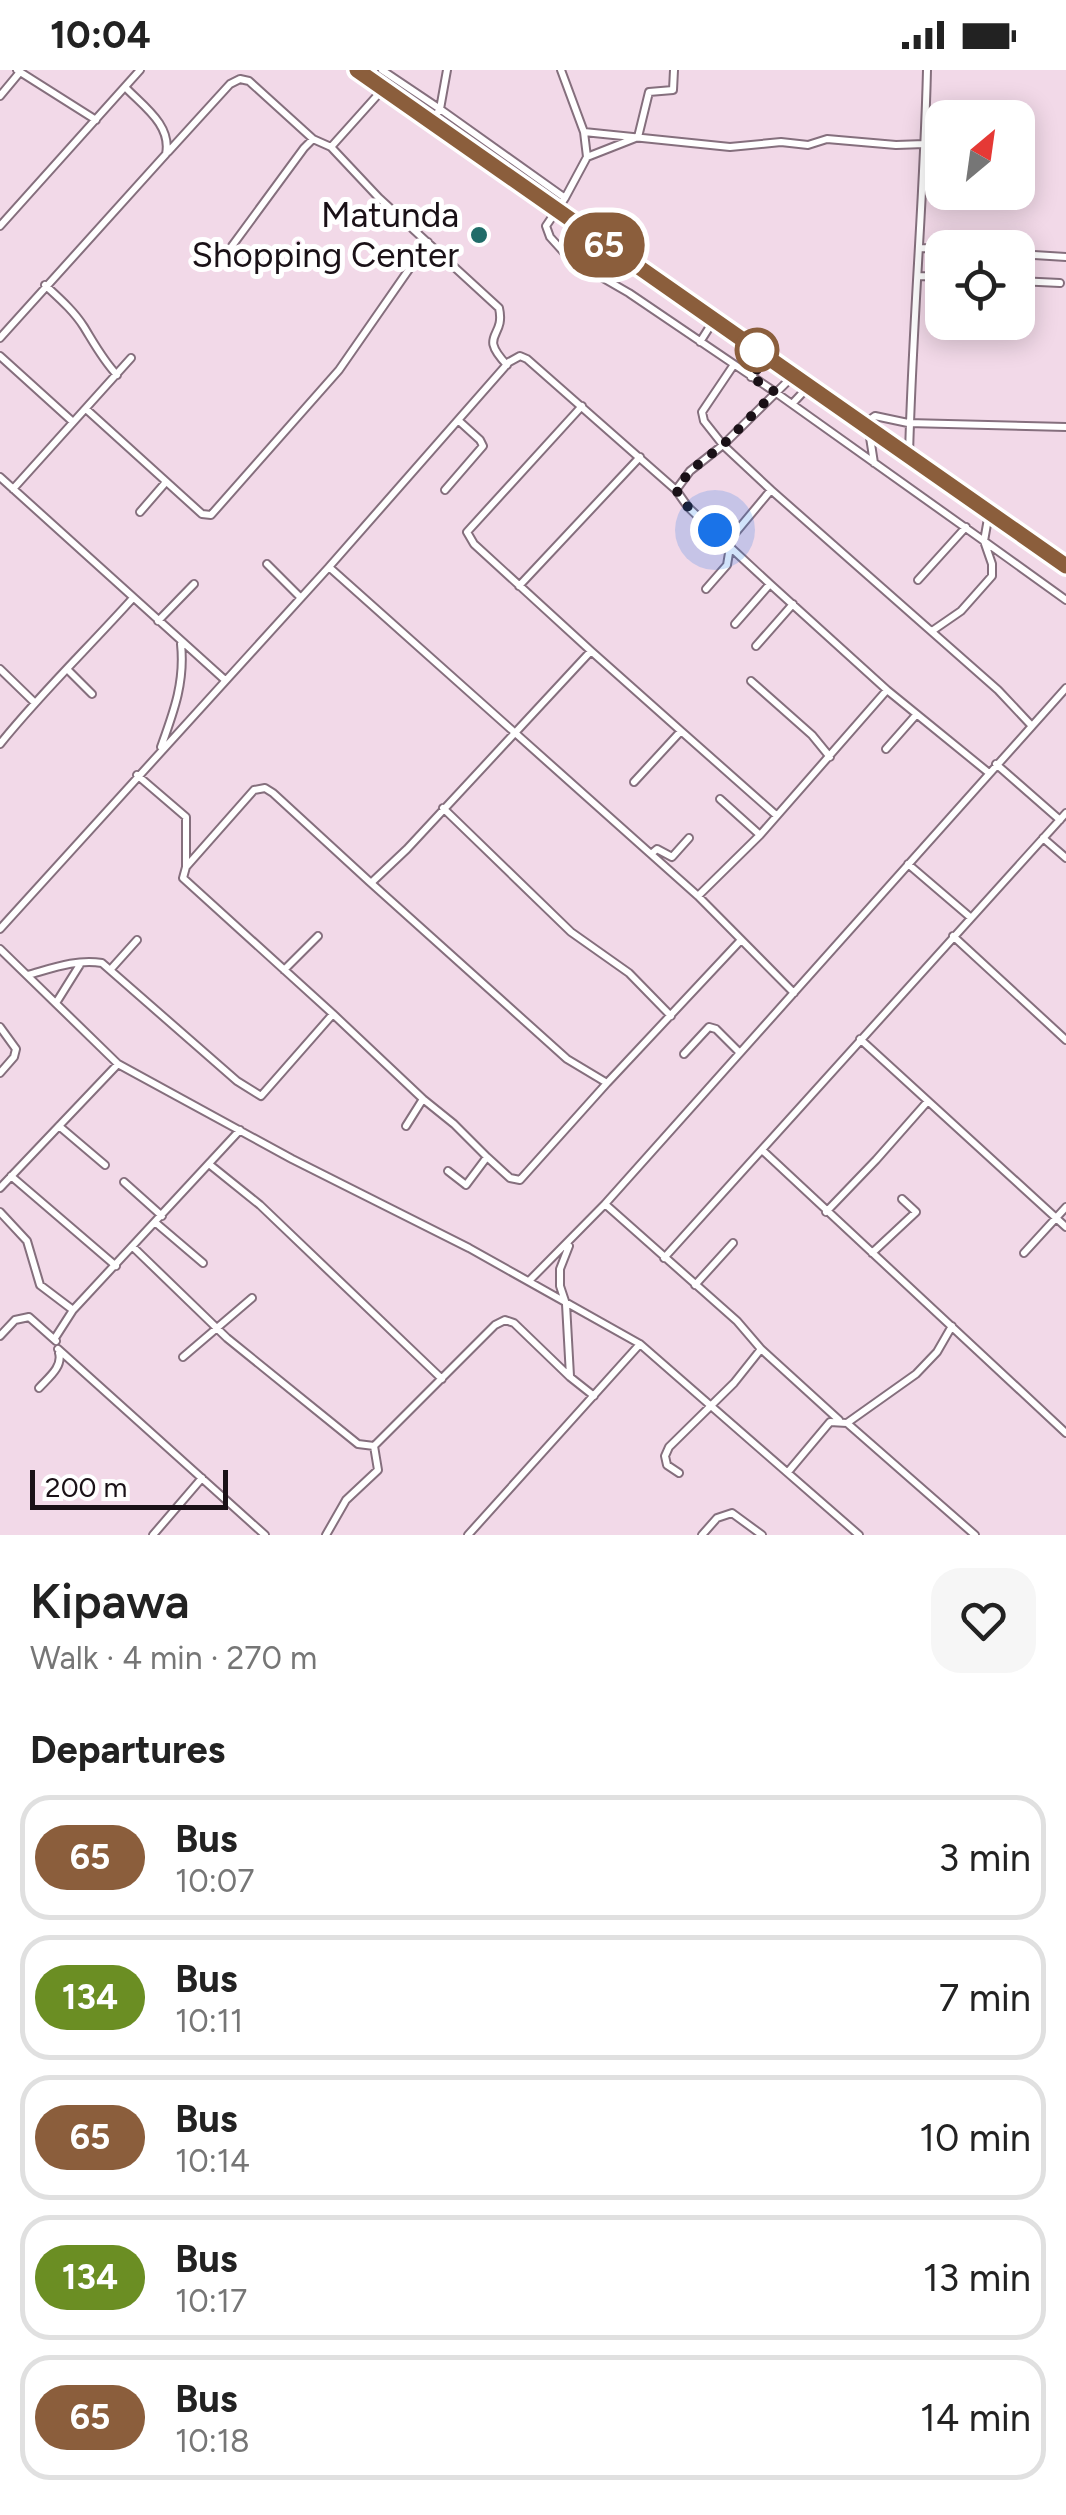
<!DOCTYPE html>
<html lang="en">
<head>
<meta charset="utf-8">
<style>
  :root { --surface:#fff; --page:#f6f6f6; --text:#222; --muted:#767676; --line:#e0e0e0 }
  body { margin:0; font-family:Figtree,sans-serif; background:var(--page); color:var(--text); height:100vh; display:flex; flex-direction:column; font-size:38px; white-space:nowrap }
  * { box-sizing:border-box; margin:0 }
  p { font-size:32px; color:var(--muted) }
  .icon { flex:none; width:55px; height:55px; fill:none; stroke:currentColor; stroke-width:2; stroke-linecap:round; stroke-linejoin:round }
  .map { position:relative; height:1465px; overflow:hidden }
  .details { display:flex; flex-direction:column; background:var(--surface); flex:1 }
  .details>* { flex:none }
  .badge { padding:0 20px; border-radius:32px; font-size:35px; line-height:65px }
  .needle { width:65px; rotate:29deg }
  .tools { position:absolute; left:925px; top:30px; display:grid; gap:20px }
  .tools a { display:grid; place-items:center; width:110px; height:110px; border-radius:20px; background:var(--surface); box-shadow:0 5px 25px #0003; font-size:50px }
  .scale { position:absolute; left:30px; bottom:25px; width:198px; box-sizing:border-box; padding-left:10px; border:5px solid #1a1117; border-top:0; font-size:28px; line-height:35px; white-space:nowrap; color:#1a1117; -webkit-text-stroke:8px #fff; paint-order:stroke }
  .you { position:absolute; width:50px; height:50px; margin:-25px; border:8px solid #fff; border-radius:50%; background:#1a73e8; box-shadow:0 0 0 15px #1a73e833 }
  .map>.badge { position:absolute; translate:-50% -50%; box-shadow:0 0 0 5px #fff }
  h2 { padding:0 30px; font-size:38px; line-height:90px }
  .round { display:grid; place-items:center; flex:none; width:105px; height:105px; border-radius:30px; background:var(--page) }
  .head { display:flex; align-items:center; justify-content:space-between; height:170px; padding:0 30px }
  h1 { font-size:48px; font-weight:600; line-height:75px }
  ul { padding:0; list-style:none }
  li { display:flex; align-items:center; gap:30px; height:125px; margin:0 20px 15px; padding:0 10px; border:5px solid var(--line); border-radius:30px }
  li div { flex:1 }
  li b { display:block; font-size:38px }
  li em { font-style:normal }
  li .badge { min-width:110px; font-weight:700; text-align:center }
  .status { display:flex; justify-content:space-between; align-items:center; height:70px; padding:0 50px; background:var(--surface); direction:ltr }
  .status svg { height:28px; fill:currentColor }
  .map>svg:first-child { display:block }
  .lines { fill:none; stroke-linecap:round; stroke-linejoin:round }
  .minor-casing { stroke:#856f7d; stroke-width:10 }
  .trunk-casing { stroke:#fff; stroke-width:14 }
  .minor { stroke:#fff; stroke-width:6 }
  .trunk { stroke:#d89bc4; stroke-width:10 }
  .line-casing { stroke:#fff; stroke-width:22 }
  .line { stroke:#8b5e3c; stroke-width:15 }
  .walk { stroke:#1a1117; stroke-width:10; stroke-dasharray:0 18 }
  .poi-dot { fill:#216c69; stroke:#fff; stroke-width:4 }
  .stop-dot { fill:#fff; stroke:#8b5e3c; stroke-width:5 }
  .labels { text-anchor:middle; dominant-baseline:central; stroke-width:10; stroke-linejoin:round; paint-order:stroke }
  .poi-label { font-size:35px; fill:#1a1117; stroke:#fff; text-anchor:end }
</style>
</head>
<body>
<div class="status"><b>10:04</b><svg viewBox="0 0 49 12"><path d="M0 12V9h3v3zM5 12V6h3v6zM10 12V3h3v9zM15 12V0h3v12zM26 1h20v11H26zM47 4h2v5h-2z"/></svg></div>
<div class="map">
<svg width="1066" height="1465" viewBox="0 0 1066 1465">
  <rect width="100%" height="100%" fill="#f2d9e8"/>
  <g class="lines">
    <g class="minor-casing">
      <path id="minor" d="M 17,0 L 96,50
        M 382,0 L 440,39 L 447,0
        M 561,0 L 584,62 L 587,87
        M 0,26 L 20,2
        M 431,52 L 440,39 L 565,128 L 587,87 L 638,67 L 649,22 L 673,20 L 674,0
        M 584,62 L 730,77 L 781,72 L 808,75 L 827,69 L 896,75 L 925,74
        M 331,77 L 383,19
        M 168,82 L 230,14 L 240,9 L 249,11 L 313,69
        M 565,128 L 546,156 L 550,167 L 570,189 L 629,223 L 775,322 L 984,471 L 992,494 L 992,506 L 961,541 L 932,561
        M 0,156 L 140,0
        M 232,176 L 304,78 L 313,69 L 331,77 L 379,128 L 499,238 C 506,269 477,263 507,295
        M 920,178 L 942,179
        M 1018,184 L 1066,187
        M 586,198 L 601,173
        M 918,206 L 942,207
        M 1018,211 L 1060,213
        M 45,215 C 59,228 74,241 84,257 C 95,275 103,290 117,305
        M 0,268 L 166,84 C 172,55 143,36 125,17
        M 700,272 L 714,250
        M 0,286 L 73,352
        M 751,307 L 767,286
        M 792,334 L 808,317
        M 582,336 L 467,462 L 474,474 L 591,581
        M 86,339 L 202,444 L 211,445 L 339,300 L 428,172
        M 864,354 L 875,346 L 908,353 L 1066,357
        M 869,361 L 874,393
        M 909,386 C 912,258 924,129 927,0
        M 0,407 L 225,610
        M 13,419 L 131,288
        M 445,420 L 483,376 L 480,370 L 458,350
        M 676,420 L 690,401 L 723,375 L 704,351 L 702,342 L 733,296
        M 771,420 L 723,375 L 793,306
        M 140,442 L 166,412
        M 989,443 L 984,471 L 1066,530
        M 267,494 L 300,527
        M 329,497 L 509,292 L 520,286 L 527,289 L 676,420 L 688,437 L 730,477 L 727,495 L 706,519
        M 918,510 L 966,457
        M 770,514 L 887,620
        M 519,516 L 640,387
        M 158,551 L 194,514
        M 735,554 L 770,514 L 730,477 L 731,468 L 771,420 L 998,620 L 1030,654
        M 756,576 L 793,534
        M 0,599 L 34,632
        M 68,600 L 92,624
        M 751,611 L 812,665 L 830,687
        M 0,674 C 41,623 89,577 133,528
        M 161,677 C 174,641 185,612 181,574
        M 886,679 L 916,645
        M 996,694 L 1060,750
        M 137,705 L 186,747 L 186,796
        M 634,712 L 681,661 L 776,745
        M 720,729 L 760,765
        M 443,738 L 571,862 L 629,903 L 671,946
        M 1043,768 L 1066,788
        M 651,784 L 657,779 L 672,787 L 689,768
        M 908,794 L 970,847
        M 371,813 L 567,989 L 607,1013 L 741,870
        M 698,826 L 760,765 L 887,620 L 989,703
        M 0,859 L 329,497 L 698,826 L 794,923
        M 953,866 L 1066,970
        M 0,879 L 118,994 L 292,1089 L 469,1178 L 640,1274 L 859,1465
        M 111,899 L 137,870
        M 284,900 L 318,866
        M 28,905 C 53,898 76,889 102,893 L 237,1011 L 261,1026 L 333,944 L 183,808 L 186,797 L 254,720 L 265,718 L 273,723 L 371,813 L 407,779 L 591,581 L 681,661
        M 56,933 L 81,893
        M 333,944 L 423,1029 L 406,1056
        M 0,957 L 16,979 L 14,987 L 0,1003
        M 860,969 L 1066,1157
        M 684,984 L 709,957 L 716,959 L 738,981
        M 423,1029 L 454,1054 L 487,1087 L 466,1115 L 448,1101
        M 59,1056 L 105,1095
        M 762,1080 L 1066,1363
        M 487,1087 L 510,1108 L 520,1110 L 607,1013
        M 209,1094 L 260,1135 L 442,1309
        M 11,1106 L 116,1196
        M 124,1112 L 162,1146
        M 0,1118 L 118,994
        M 605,1134 L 737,1251 L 761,1279 L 839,1350
        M 0,1142 L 27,1171 L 40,1215 L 73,1240
        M 826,1142 L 876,1090 L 928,1031
        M 156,1153 L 203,1193
        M 569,1176 L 560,1199 L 560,1216 L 566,1234 L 570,1306
        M 134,1178 L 227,1268 L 358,1374 L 374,1376 L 495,1255 L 505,1250 L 514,1253 L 570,1307 L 594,1326
        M 872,1183 L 916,1142 L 902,1129
        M 1024,1183 L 1066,1137
        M 664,1188 L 1066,743
        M 529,1211 L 605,1134 L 1066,618
        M 695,1215 L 733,1173
        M 0,1266 L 15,1250 L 29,1247 L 56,1271
        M 55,1268 L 73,1240 L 240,1060
        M 58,1279 L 265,1465
        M 183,1287 L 252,1228
        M 39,1318 C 48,1308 63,1297 59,1283
        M 847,1353 L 975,1465
        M 788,1402 L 830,1352 L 847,1353 L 916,1304 L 937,1282 L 952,1256
        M 679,1403 L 667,1395 L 665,1386 L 669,1377 L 734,1313 L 761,1279
        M 153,1465 L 202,1408
        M 326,1465 L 346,1430 L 378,1400 L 374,1376
        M 468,1465 L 640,1274
        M 702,1465 L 717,1448 L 732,1443 L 762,1465"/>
    </g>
    <g class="trunk-casing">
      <path id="trunk" d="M 357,0 L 1066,496"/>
    </g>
    <use href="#minor" class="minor"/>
    <use href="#trunk" class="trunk"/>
  </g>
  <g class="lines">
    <g class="line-casing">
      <path id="line" d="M 357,0 L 1066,496"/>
    </g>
    <use href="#line" class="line"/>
    <path class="walk" d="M 715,460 L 688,437 L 676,420 L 690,401 L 724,374 L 775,322 L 751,307 L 767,286 L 757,280"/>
  </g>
  <circle class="poi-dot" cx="479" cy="165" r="10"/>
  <circle class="stop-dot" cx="757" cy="280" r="20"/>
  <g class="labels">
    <g class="poi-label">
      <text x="459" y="145">Matunda<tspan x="459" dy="40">Shopping Center</tspan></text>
    </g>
  </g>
</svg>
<div class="tools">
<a><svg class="needle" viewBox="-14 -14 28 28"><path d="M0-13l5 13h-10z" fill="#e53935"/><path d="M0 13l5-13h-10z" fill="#767676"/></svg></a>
<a><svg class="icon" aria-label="locate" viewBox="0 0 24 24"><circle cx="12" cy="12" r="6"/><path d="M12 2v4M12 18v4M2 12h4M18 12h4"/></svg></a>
</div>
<div class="scale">200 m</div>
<div class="you" style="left:715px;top:460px"></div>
<b class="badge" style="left:604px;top:175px;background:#8b5e3c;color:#fff">65</b>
</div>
<section class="details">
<div class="head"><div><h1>Kipawa</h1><p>Walk · 4 min · 270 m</p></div><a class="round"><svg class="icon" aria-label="heart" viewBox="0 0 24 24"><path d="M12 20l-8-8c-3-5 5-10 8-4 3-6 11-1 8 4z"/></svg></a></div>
<h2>Departures</h2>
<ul>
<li><span class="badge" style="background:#8b5e3c;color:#fff">65</span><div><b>Bus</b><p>10:07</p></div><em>3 min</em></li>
<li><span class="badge" style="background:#6b8e23;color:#fff">134</span><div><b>Bus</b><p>10:11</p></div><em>7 min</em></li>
<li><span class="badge" style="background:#8b5e3c;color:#fff">65</span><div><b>Bus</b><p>10:14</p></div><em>10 min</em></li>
<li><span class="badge" style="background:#6b8e23;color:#fff">134</span><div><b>Bus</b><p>10:17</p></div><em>13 min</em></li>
<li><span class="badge" style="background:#8b5e3c;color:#fff">65</span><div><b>Bus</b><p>10:18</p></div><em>14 min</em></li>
</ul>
</section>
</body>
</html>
